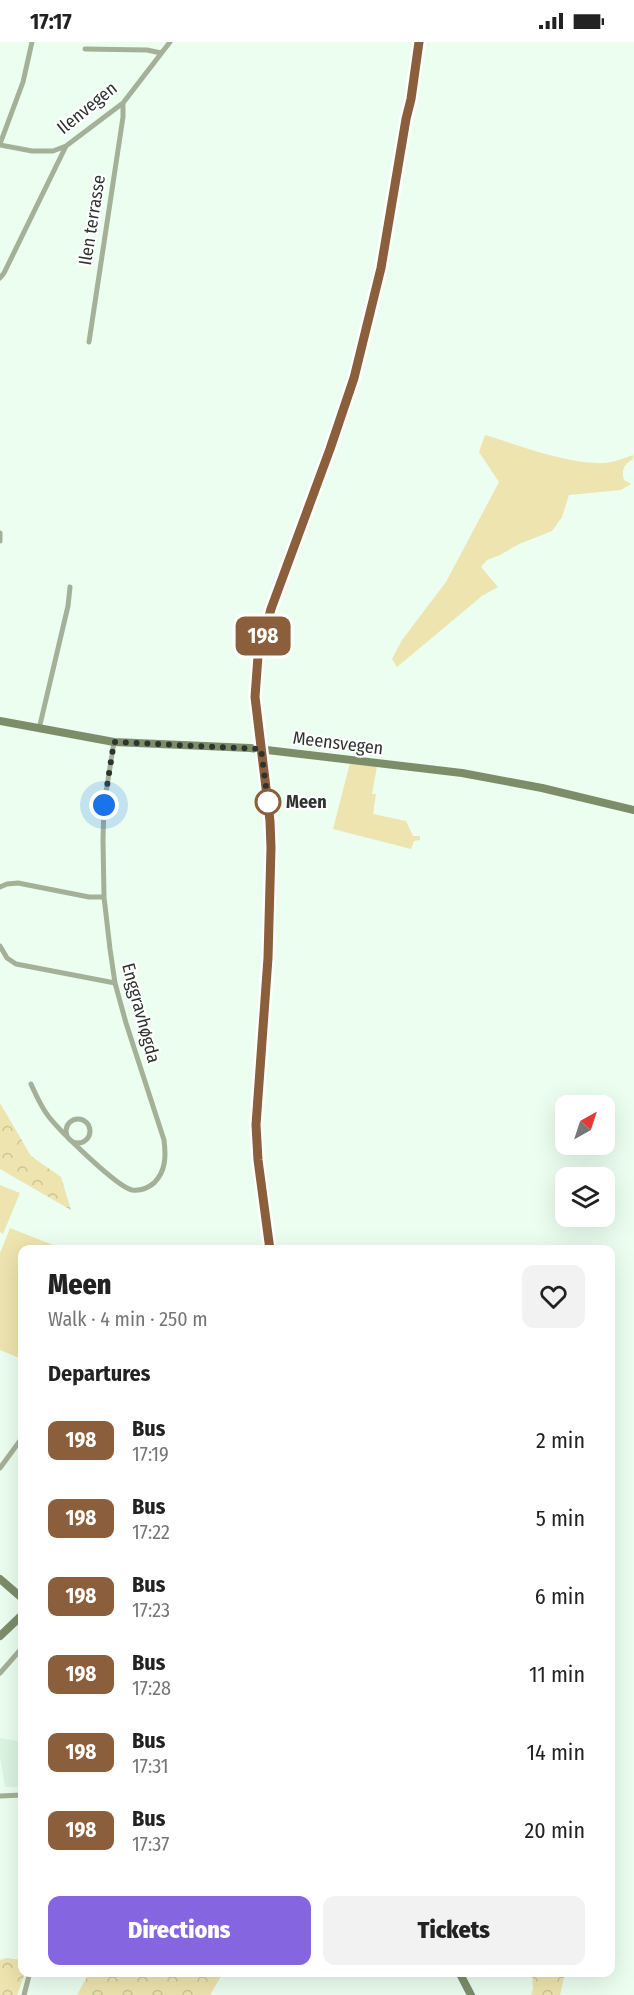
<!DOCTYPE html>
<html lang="en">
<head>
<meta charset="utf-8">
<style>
  :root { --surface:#fff; --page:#f2f2f2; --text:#222; --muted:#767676; --accent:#8565e0 }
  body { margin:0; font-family:"Fira Sans Condensed",sans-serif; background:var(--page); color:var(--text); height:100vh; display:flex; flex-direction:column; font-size:22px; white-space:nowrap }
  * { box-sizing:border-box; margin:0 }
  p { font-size:20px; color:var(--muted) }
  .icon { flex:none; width:33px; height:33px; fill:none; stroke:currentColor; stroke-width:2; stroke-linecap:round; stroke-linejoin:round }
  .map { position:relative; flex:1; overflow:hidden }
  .drawer { position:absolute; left:18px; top:1203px; width:597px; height:732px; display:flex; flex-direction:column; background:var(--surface); border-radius:12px; box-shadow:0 6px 24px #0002 }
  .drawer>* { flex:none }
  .badge { padding:0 12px; border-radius:9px; font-size:21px; line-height:39px }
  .needle { width:39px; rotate:39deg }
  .buttons { position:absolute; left:555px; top:1053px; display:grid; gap:12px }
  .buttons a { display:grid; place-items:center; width:60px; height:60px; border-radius:12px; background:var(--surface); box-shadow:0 6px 24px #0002; font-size:30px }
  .you { position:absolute; width:30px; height:30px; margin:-15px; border:4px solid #fff; border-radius:50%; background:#1a73e8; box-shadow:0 0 0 9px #1a73e833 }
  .map>.badge { position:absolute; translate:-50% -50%; box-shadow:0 0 0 3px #fff }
  h2 { padding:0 30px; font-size:22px; line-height:54px }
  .round { display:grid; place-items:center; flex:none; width:63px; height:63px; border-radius:12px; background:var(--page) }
  .overview { display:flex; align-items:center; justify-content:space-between; height:102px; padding:0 30px }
  h1 { font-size:28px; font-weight:800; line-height:45px }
  .primary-button { display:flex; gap:12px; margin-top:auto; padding:12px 30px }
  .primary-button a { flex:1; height:69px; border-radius:12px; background:var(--accent); color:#fff; font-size:24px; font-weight:800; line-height:69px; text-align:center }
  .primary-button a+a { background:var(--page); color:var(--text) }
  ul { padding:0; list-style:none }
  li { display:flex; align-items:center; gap:18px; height:78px; padding:0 30px }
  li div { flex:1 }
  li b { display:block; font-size:22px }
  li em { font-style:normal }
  li .badge { min-width:66px; font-weight:700; text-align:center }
  .status { display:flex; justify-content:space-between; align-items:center; height:42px; padding:0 30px; background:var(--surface); direction:ltr }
  .status svg { height:16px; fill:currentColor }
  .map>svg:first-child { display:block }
  .built { fill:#dbf5e2 }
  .grass { fill:#ede4af }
  .forest { fill:url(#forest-crowns) }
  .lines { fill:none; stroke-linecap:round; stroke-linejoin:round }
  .street { stroke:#a5b098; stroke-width:5 }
  .secondary { stroke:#7d8d69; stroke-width:8 }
  .line-casing { stroke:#fff; stroke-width:14 }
  .line { stroke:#8b5e3c; stroke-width:9 }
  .walk { stroke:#2d342f; stroke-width:6; stroke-dasharray:0 10.8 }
  .stop-dot { fill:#fff; stroke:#8b5e3c; stroke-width:3 }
  .labels { text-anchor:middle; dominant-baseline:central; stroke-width:4.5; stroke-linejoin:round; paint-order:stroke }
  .street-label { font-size:18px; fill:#2d342f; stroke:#fff }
  .stop-label { font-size:18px; font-weight:bold; fill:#2d342f; stroke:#fff; text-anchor:start }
</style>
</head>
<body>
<div class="status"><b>17:17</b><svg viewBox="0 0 49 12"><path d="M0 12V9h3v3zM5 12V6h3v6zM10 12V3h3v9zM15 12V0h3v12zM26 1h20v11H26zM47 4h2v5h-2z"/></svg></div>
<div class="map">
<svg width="634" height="1953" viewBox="0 0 634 1953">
  <defs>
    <pattern id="forest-crowns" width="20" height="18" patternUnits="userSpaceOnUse" patternTransform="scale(1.5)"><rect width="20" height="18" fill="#ede4af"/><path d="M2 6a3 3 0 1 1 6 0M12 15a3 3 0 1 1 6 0" fill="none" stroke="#ccc497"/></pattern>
  </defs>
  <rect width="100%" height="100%" fill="#ebfef0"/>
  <path class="built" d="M 0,1696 L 22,1700 L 22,1745 L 5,1745 L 0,1715 Z"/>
  <path class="grass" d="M 485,393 C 522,404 568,423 606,421 C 615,420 624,416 633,413 L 633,417 C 624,422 621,428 624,438 L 631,442 L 621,448 L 569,453 L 562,475 L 552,489 L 519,502 L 500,513 L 487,518 L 481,525 L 498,545 L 482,554 L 397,625 L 392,617 L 402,598 L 446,540 L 499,440 L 479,410 Z
    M 350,721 L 377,724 L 372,752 L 376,752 L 373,772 L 406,779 L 413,794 L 420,794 L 420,798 L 414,799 L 411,807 L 333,787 Z
    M 0,1143 L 20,1151 L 3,1192 L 0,1190 Z
    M 10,1186 L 63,1207 L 22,1208 L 22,1317 L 0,1308 L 0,1211 Z"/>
  <path class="forest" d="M 0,1061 L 31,1114 L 61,1135 L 71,1168 L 0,1127 Z
    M 7,1916 L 22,1918 L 22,1930 L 25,1931 L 17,1953 L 0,1953 L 0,1918 Z
    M 89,1931 L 89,1930 L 223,1931 L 210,1953 L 77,1953 Z
    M 532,1931 L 565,1931 L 560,1953 L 531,1953 L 533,1947 Z"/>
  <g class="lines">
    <path class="street" d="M 85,7 L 147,8 L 161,11
      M 0,102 L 23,40 L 32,0
      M 0,103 L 32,109 L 53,109 L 66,104 L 123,61 L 170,0
      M 0,236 L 4,231 L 66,104
      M 89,300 L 123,75 L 123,61
      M 0,491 L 0,499
      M 39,687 L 68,564 L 70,545
      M 0,845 L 7,842 L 18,841 L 89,855 L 104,855
      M 0,904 L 7,916 L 16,922 L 115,941
      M 31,1042 C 36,1053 41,1065 49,1075 C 60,1089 117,1145 132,1148 C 140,1149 148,1146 154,1141 C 166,1129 166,1114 164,1098 L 126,981 L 115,941 L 110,907 L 104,855 L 103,798 L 104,763 L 114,700
      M66 1089a12 12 0 1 1 24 0a12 12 0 1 1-24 0Z
      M 0,1426 L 22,1396
      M 0,1631 L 22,1606
      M 0,1754 L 22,1753
      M 24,1953 L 30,1930"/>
    <path class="secondary" d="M 0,679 L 114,700 L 250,706 L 462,731 L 542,746 L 634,768
      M 270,1208 L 258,1118 L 256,1083 L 268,916 L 271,806 L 270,779 L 255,655 L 258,614 L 271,567 L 330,407 L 354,336 L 381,226 L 419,0
      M 0,1537 L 22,1556
      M 0,1594 L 22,1573
      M 459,1930 L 471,1953"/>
  </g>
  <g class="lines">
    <g class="line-casing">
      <path id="line" d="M 270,1208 L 258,1118 L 256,1083 L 268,916 L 271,806 L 270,779 L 255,655 L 258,614 L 271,567 L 330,407 L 354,336 L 381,226 L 406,77 L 411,57 L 419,0"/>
    </g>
    <use href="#line" class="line"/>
    <path class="walk" d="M 104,763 L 114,700 L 261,707 L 268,760"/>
  </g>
  <circle class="stop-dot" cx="268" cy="760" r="12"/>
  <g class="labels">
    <g class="street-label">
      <text transform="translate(87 66) rotate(-39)">Ilenvegen</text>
      <text transform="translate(92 178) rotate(-81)">Ilen terrasse</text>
      <text transform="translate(338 701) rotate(7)">Meensvegen</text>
      <text transform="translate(141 971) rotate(75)">Enggravhøgda</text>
    </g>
    <g class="stop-label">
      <text x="286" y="760">Meen</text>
    </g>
  </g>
</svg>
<div class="buttons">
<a><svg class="needle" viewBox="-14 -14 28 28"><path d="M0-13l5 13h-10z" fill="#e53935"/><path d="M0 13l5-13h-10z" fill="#767676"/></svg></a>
<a><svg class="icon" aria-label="layers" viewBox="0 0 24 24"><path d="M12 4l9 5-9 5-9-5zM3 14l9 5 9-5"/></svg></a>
</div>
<div class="you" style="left:104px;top:763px"></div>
<b class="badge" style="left:263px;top:594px;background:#8b5e3c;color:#fff">198</b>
<section class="drawer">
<div class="overview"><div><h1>Meen</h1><p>Walk · 4 min · 250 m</p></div><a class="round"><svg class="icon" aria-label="heart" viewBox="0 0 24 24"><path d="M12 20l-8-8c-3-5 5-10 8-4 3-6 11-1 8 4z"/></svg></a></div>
<h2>Departures</h2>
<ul>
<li><span class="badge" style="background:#8b5e3c;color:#fff">198</span><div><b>Bus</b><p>17:19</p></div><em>2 min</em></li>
<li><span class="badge" style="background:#8b5e3c;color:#fff">198</span><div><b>Bus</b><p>17:22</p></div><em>5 min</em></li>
<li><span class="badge" style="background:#8b5e3c;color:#fff">198</span><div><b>Bus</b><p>17:23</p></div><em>6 min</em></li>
<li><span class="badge" style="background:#8b5e3c;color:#fff">198</span><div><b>Bus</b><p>17:28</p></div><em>11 min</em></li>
<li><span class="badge" style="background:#8b5e3c;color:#fff">198</span><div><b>Bus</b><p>17:31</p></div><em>14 min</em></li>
<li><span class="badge" style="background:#8b5e3c;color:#fff">198</span><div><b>Bus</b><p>17:37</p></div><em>20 min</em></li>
</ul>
<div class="primary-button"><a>Directions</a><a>Tickets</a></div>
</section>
</div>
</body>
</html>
